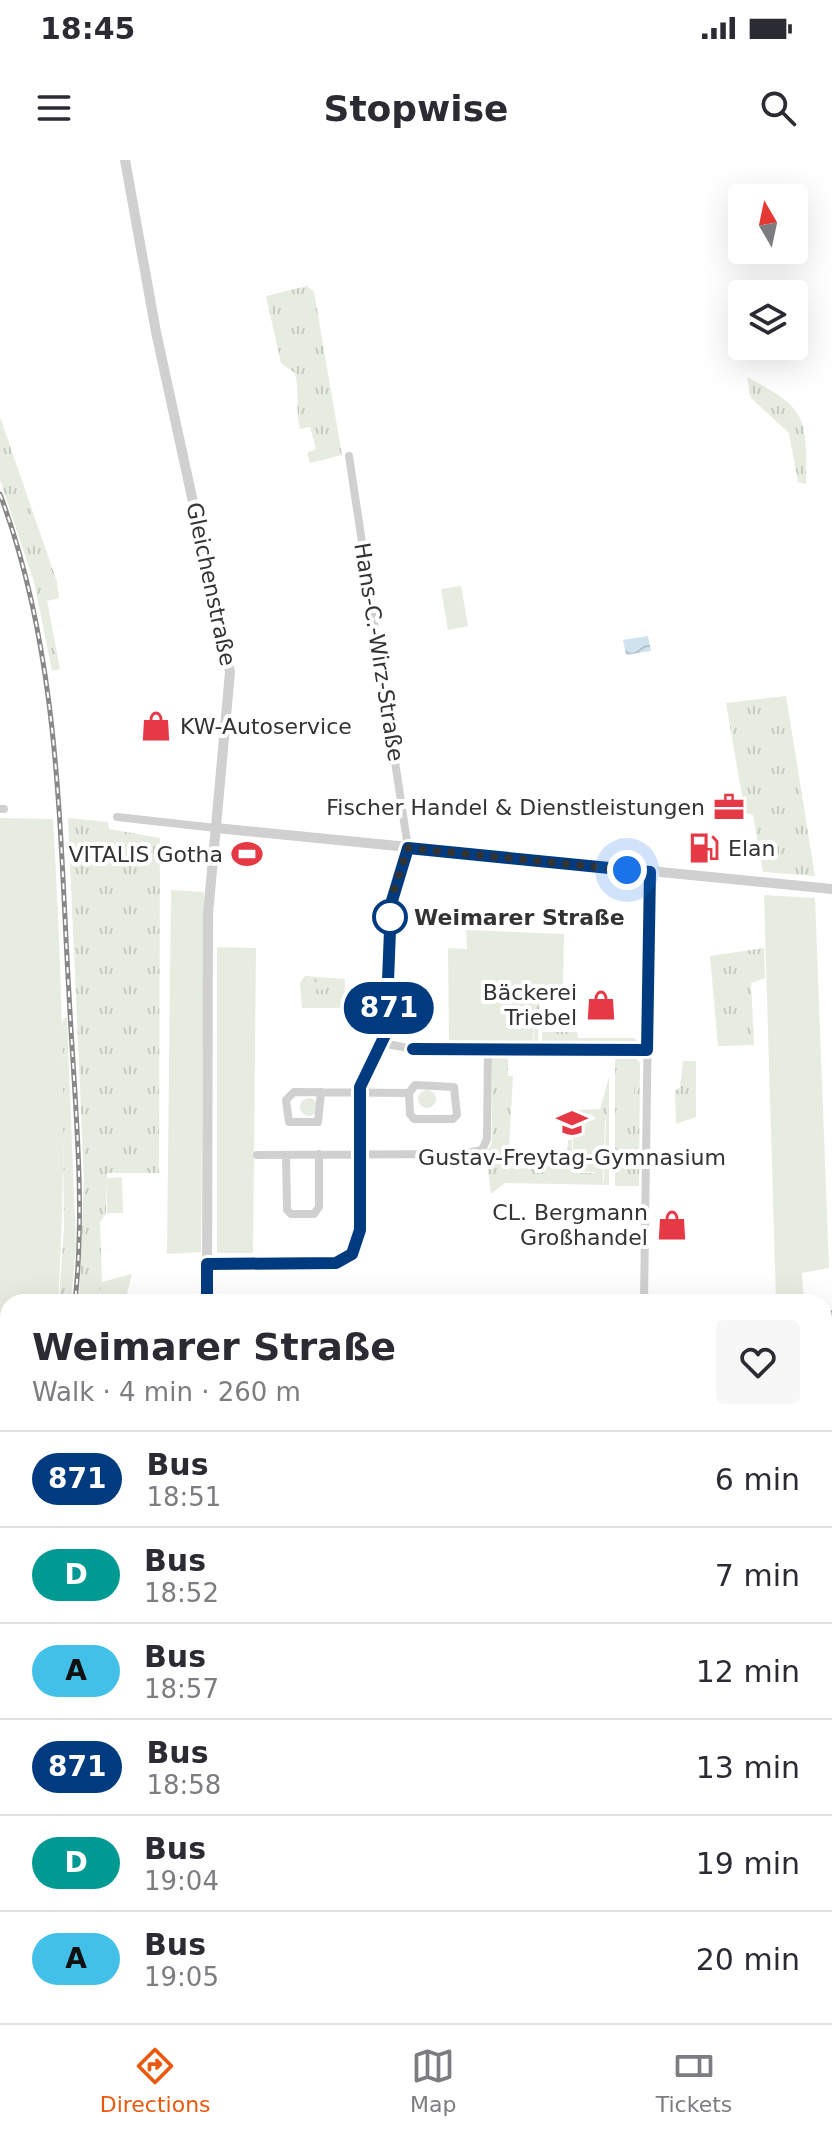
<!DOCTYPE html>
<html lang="en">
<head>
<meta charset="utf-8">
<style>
  :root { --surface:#fff; --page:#f7f7f7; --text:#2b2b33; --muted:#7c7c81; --line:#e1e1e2; --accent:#ea580c }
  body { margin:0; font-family:"DejaVu Sans",sans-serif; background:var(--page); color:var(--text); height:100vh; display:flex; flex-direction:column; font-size:30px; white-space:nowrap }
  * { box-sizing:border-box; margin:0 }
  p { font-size:26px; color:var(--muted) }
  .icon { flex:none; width:44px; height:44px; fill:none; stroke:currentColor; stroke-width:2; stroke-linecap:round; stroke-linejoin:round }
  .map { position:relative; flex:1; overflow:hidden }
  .side { position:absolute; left:0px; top:1134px; width:832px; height:730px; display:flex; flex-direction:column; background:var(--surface); border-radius:24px 24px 0 0; box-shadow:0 8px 32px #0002 }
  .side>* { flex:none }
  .badge { padding:0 16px; border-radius:26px; font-size:28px; line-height:52px }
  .needle { width:52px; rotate:351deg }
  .fabs { position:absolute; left:728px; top:24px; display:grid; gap:16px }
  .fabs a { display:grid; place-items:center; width:80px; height:80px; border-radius:8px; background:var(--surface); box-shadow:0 8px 32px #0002; font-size:40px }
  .you { position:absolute; width:40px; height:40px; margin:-20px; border:6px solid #fff; border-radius:50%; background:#1a73e8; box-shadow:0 0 0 12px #1a73e833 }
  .map>.badge { position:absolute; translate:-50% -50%; box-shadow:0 0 0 4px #fff }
  .round { display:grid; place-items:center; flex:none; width:84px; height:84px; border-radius:8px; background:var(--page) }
  .overview { display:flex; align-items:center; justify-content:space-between; height:136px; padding:0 32px }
  h1 { font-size:38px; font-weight:700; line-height:60px }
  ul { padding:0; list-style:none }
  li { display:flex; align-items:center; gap:24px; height:96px; padding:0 32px; border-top:2px solid var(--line) }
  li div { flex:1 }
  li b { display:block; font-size:30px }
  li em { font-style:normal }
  li .badge { min-width:88px; font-weight:700; text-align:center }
  .status { display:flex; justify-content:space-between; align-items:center; height:56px; padding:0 40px; background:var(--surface); direction:ltr }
  .status svg { height:22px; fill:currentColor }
  header { display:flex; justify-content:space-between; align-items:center; height:104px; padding:0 32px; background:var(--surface); font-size:36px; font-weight:700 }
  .menu { display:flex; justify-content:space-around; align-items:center; height:112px; border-top:2px solid var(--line); background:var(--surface); font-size:22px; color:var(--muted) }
  .menu a { display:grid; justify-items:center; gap:4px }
  .menu .on { color:var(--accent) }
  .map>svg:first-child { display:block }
  .grass { fill:url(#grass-tufts) }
  .forest { fill:url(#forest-crowns) }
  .garden { fill:#e6ecdf }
  .water { fill:url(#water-waves) }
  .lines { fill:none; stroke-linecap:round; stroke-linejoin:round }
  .stream { stroke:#cfe2ee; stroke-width:2 }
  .minor { stroke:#d0d0d0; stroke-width:8 }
  .tertiary { stroke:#d0d0d0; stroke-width:10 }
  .primary { stroke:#ababab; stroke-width:14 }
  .rail-casing { stroke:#888; stroke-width:5 }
  .rail { stroke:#fff; stroke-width:2; stroke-dasharray:6; stroke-linecap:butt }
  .line-casing { stroke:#fff; stroke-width:18 }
  .line { stroke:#003b80; stroke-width:12 }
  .walk { stroke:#333; stroke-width:8; stroke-dasharray:0 14.4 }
  .stop-dot { fill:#fff; stroke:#003b80; stroke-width:4 }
  .labels { text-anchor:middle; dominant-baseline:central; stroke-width:8; stroke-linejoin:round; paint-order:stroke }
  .street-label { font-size:22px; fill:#333; stroke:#fff }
  .poi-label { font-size:22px; fill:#333; stroke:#fff; text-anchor:end }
  .stop-label { font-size:22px; font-weight:bold; fill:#333; stroke:#fff; text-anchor:start }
</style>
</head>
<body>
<div class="status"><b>18:45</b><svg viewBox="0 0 49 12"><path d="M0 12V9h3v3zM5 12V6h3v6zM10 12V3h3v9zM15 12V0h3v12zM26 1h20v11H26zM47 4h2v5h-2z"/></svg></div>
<header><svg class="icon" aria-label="menu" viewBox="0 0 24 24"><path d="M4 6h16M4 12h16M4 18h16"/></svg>Stopwise<svg class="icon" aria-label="search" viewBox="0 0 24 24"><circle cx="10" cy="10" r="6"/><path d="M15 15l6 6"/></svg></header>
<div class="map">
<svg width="832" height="1863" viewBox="0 0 832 1863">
  <defs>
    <pattern id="grass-tufts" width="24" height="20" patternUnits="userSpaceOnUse" patternTransform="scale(2)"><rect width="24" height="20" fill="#e6ecdf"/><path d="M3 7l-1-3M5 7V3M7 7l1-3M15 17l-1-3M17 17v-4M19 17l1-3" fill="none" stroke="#c6cbc0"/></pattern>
    <pattern id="forest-crowns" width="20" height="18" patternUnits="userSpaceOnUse" patternTransform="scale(2)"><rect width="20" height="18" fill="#e6ecdf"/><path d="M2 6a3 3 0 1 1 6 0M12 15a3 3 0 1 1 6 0" fill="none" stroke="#c6cbc0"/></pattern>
    <pattern id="water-waves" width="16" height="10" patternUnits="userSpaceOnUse" patternTransform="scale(2)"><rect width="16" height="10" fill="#cfe2ee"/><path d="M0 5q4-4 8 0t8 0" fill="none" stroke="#b2c2cd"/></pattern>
  </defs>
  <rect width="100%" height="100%" fill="#fff"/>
  <path class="grass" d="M 307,126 L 314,132 L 342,295 L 310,303 L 307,293 L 316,289 L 310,267 L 300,269 C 295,250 300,233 295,213 L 281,203 L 266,136 Z
    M 747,217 C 807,249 807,256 806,324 L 798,322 L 789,273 L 751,238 Z
    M 0,257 L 57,422 L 59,438 L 47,441 L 60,509 L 52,511 L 34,422 L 0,320 Z
    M 786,536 L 815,716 L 763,712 L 753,655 L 745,653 L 726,543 Z
    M 68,658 L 108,662 L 109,669 L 160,678 L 159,1013 L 107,1013 L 106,1053 L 100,1062 L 102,1122 L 98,1142 L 79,1142 L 84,1018 Z
    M 764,788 L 765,818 L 751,823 L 754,885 L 718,886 L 710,796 Z
    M 305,816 L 345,819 L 344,848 L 302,848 L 300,823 Z
    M 536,827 L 567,828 L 567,833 L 540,836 L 538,884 L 534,884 Z
    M 67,858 L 76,1086 L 71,1142 L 59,1142 L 64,1067 L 62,868 L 63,859 Z
    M 542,872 L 577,872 L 578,878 L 633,878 L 641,883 L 637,887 L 542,885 Z
    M 495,892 L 495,898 L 508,898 L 508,916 L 513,916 L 508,1005 C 519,1011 537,1008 550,1003 L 550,996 L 556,999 L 559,993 L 567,993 L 568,980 L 572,980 L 572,1013 L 595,1013 L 595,1021 L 604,1021 L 606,960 L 594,960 L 592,954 L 585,955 L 584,960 L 569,958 L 579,950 L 600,949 L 609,917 L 609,1025 L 505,1023 L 491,1034 L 486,994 L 492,983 L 492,895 Z
    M 633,895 L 640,903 L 639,1026 L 615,1026 L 615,896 Z
    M 683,901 L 696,901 L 696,957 L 676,964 L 675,931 L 680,927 Z
    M 8,1377 L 8,1425 L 0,1458 L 0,1400 Z
    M 8,1456 L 8,1553 L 0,1531 L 0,1488 L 4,1483 Z
    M 0,1555 L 8,1570 L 8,1662 L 0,1662 Z"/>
  <path class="forest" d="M 320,819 L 327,824 L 326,830 L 303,829 L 305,820 Z
    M418 939a9 9 0 1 1 18 0a9 9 0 1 1-18 0Z
    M300 947a9 9 0 1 1 18 0a9 9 0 1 1-18 0Z
    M 8,1297 L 8,1348 L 0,1367 L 0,1309 Z
    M 0,1702 L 8,1702 L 8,1856 L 0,1852 Z
    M 9,1856 L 188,1856 L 186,1863 L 21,1863 Z"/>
  <path class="garden" d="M 461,426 L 468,466 L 448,470 L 441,429 Z
    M 0,658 L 53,659 C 62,818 68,983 58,1142 L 8,1142 L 8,1271 L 0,1270 Z
    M 171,730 L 204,732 L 201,1092 L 167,1094 Z
    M 764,735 L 815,738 L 829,1108 L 802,1113 L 804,1142 L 776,1142 Z
    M 466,770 L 564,774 L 563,828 L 536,827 L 533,884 L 449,883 L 448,788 L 467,789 Z
    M 217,787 L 256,788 L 253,1093 L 217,1093 Z
    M 620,911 L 635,911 L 634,943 L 620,943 Z
    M 585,955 L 592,955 L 593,960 L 605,960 L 603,1021 L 595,1021 L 595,1012 L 573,1011 L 573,960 L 584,960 Z
    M 122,1017 L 123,1053 L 107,1053 L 107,1018 Z
    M 132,1114 L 125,1142 L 98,1142 L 102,1122 Z
    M 832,1164 L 832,1346 L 824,1346 L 824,1207 L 828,1207 L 826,1165 Z
    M 827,1356 L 832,1356 L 832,1704 L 824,1724 L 824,1367 Z
    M 188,1856 L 735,1856 L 757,1863 L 186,1863 Z"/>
  <path class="water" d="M 648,476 L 651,491 L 626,495 L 623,480 Z"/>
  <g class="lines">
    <path class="stream" d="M 824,1349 L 832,1349"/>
    <path class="minor" d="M 0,649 L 4,649
      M 117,657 L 216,668
      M 382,883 L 413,889 L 647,890
      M 321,932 L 318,962 L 289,962 L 286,940 L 294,932 L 409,933 L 415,925 L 454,927 L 457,955 L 453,959 L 414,959 L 410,954 L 409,933
      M 257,995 L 462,994 L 482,990 L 487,979 L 488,889
      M 286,995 L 287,1050 L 291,1054 L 314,1054 L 319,1047 L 319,994
      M 207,1104 L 341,1101 L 352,1094 L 360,1070 L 360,927 L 386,873 L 391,744 L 408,688 L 349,296
      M 644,1142 L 650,712"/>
    <path class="tertiary" d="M 125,0 L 156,172 L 230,512 L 208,754 L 207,1142
      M 216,668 L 832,729"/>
    <path class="primary" d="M 824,1159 L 832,1157
      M 0,1281 L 8,1283"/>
    <g class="rail-casing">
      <path id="rail" d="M 0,334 C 60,495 59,664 69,834 C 74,936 86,1040 75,1142
        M 0,1379 L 8,1361
        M 0,1543 L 8,1562
        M 0,1676 L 8,1676
        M 824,1856 L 832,1858"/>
    </g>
    <use href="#rail" class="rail"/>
  </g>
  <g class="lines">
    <g class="line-casing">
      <path id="line" d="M 207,1142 L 207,1104 L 336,1103 L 352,1094 L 360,1070 L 360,927 L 386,873 L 391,744 L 408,688 L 650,712 L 647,890 L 413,889"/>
    </g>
    <use href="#line" class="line"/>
    <path class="walk" d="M 390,757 L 392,736 L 408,688 L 627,710"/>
  </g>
  <defs>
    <g id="shop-bare" transform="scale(2.4)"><path d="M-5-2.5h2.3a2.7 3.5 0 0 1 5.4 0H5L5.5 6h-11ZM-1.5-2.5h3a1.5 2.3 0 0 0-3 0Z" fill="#e63946" stroke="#fff" stroke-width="2.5" paint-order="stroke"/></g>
    <g id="office-bare" transform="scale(2.4)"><path d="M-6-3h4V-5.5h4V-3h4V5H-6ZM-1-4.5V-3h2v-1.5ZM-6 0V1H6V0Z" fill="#e63946" stroke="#fff" stroke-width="2.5" paint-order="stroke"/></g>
    <g id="fuel-bare" transform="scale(2.4)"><path d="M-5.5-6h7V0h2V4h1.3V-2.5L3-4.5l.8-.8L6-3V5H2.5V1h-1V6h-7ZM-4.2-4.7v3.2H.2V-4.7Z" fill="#e63946" stroke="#fff" stroke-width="2.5" paint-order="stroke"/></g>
    <g id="stadium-bare" transform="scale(2.4)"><path d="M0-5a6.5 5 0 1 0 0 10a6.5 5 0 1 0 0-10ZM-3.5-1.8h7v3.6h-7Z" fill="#e63946" stroke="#fff" stroke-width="2.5" paint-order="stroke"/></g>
    <g id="school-bare" transform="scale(2.4)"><path d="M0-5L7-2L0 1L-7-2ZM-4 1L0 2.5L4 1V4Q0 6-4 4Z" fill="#e63946" stroke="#fff" stroke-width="2.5" paint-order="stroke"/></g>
  </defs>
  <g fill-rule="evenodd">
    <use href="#shop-bare" x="156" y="566"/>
    <use href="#office-bare" x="729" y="647"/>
    <use href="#fuel-bare" x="704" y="688"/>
    <use href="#stadium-bare" x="247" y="694"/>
    <use href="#shop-bare" x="601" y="845"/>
    <use href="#school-bare" x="572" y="963"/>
    <use href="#shop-bare" x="672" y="1065"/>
  </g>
  <circle class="stop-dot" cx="390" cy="757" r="16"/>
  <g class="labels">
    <g class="street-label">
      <text transform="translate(211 424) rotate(78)">Gleichenstraße</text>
      <text transform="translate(379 492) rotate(81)">Hans-C.-Wirz-Straße</text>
    </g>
    <g class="poi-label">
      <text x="180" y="566" text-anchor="start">KW-Autoservice</text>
      <text x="705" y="647">Fischer Handel &amp; Dienstleistungen</text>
      <text x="728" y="688" text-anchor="start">Elan</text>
      <text x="223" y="694">VITALIS Gotha</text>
      <text x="577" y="832">Bäckerei<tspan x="577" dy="25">Triebel</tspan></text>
      <text x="572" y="997" text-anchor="middle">Gustav-Freytag-Gymnasium</text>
      <text x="648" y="1052">CL. Bergmann<tspan x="648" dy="25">Großhandel</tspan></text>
    </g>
    <g class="stop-label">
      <text x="414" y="757">Weimarer Straße</text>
    </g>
  </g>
</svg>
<div class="fabs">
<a><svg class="needle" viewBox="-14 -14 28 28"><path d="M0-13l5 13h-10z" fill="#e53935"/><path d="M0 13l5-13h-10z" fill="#7c7c81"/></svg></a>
<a><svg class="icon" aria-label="layers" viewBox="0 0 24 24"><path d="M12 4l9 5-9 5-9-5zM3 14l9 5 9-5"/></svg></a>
</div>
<div class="you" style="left:627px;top:710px"></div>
<b class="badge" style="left:389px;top:848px;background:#003b80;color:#fff">871</b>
<section class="side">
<div class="overview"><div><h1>Weimarer Straße</h1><p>Walk · 4 min · 260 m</p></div><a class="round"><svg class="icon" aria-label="heart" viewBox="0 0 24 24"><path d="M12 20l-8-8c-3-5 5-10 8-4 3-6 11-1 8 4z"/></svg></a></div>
<ul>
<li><span class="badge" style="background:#003b80;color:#fff">871</span><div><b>Bus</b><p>18:51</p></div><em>6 min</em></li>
<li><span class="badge" style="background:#009a93;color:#fff">D</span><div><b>Bus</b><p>18:52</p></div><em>7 min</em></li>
<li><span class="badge" style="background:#42c0e8;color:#111">A</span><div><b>Bus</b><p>18:57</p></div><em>12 min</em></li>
<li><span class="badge" style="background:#003b80;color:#fff">871</span><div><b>Bus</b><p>18:58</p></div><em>13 min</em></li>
<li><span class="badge" style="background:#009a93;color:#fff">D</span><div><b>Bus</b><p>19:04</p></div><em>19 min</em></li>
<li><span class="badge" style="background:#42c0e8;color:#111">A</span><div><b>Bus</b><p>19:05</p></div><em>20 min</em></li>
</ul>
</section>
</div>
<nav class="menu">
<a class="on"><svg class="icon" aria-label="directions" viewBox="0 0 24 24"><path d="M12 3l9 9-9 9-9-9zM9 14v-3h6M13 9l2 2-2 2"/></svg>Directions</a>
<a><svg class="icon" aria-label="map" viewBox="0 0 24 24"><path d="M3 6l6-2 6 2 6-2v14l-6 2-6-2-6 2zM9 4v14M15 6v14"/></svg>Map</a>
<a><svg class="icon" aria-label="tickets" viewBox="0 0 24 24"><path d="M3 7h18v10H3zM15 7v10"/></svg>Tickets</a>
</nav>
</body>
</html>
